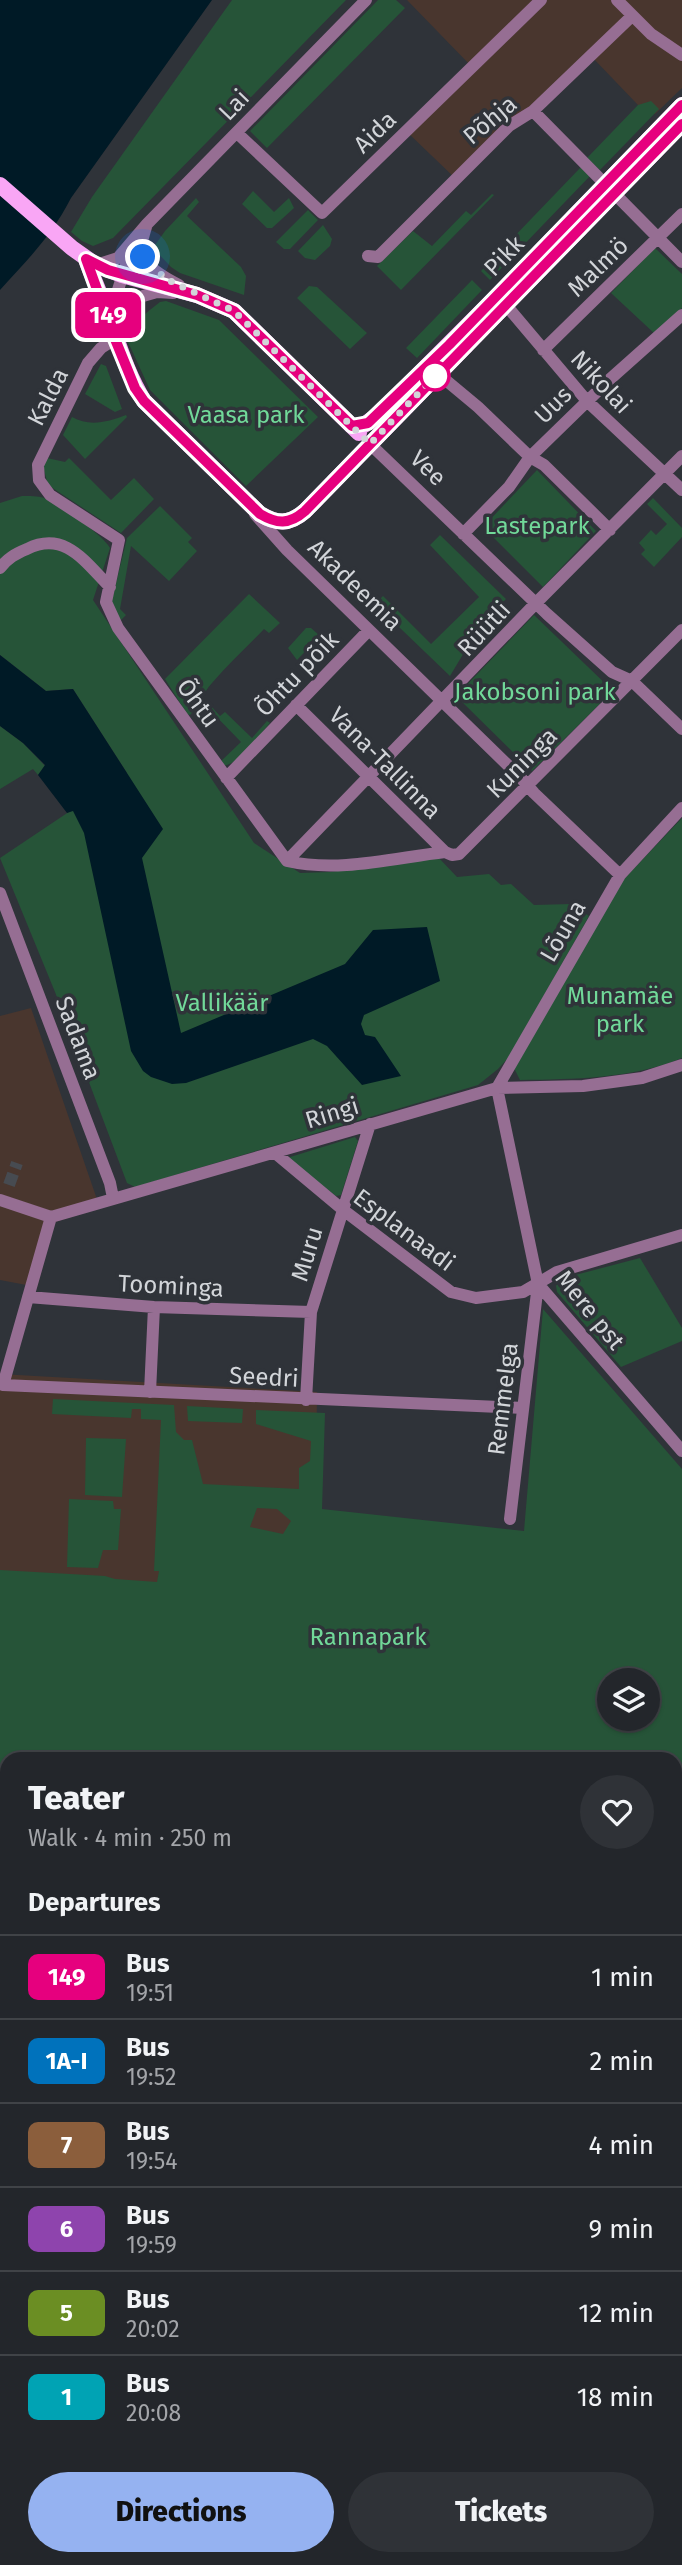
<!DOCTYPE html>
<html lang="en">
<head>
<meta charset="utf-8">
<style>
  :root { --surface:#23262b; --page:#2f3237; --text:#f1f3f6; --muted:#a3a5a9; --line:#404347; --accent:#95b2f1 }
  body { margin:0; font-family:"Fira Sans",sans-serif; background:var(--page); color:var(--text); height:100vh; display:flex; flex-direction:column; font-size:26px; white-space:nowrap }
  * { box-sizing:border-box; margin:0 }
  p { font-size:23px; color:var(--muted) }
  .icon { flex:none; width:38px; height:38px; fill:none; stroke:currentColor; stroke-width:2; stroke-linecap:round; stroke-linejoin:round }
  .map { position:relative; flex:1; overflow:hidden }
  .details { position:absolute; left:0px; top:1752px; width:682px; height:814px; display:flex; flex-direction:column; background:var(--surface); border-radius:21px 21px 0 0; box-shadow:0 2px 5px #0004,0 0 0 2px var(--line) }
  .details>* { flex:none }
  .badge { padding:0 14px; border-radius:10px; font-size:24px; line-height:46px }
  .tools { position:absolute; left:597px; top:1668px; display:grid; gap:14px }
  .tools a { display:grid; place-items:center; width:63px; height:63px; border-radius:50%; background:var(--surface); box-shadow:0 2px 5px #0004,0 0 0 2px var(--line); font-size:35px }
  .you { position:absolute; width:35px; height:35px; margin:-18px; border:5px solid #fff; border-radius:50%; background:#1a73e8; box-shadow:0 0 0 10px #1a73e833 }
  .map>.badge { position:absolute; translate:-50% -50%; box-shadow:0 0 0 4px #fff }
  h2 { padding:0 28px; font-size:26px; line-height:63px }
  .round { display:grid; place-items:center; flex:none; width:74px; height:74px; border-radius:37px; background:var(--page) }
  .overview { display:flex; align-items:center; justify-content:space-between; height:119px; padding:0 28px }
  h1 { font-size:33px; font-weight:800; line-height:52px }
  .button { display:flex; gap:14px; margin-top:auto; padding:14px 28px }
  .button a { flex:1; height:80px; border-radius:42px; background:var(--accent); color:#111; font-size:28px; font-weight:800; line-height:80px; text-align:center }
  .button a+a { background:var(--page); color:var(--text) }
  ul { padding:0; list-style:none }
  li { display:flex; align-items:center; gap:21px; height:84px; padding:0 28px; border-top:2px solid var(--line) }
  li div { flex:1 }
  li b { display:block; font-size:26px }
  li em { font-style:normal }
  li .badge { min-width:77px; font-weight:700; text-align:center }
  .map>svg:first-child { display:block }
  .commercial { fill:#49362e }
  .green { fill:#265438; fill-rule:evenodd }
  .sand { fill:#433a1a }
  .water { fill:#001a26 }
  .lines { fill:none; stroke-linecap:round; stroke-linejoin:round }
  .minor-tunnel { stroke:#474b51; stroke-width:12; stroke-dasharray:12 6; stroke-linecap:butt }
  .minor { stroke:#966e93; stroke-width:12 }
  .major { stroke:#f9a6f5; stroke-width:16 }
  .line-casing { stroke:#fff; stroke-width:16 }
  .line { stroke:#e6007e; stroke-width:10 }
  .walk { stroke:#d2d5d9; stroke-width:7; stroke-dasharray:0 12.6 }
  .stop-dot { fill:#fff; stroke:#e6007e; stroke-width:3.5 }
  .labels { text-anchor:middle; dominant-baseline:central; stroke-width:7; stroke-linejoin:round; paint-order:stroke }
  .street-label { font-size:24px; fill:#d2d5d9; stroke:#2f3339 }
  .park-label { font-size:24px; fill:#71d999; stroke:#2f3339 }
</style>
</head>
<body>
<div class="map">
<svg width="682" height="2565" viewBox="0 0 682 2565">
  <rect width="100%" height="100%" fill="#2f3339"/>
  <path class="commercial" d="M 407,0 L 682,0 L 682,88 L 655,114 L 638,105 L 591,56 L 456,179 L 406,131 L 472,67 Z
    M 31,1008 L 100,1208 L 55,1222 L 37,1287 L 0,1280 L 0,1016 Z
    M 0,1374 L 317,1392 L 316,1485 L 257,1576 L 142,1611 L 0,1591 Z"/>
  <path class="green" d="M 232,0 L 346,0 L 113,238 L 93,246 L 82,241 L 71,232 L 92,197 Z
    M 378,0 L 396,0 L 405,8 L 267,148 L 250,131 Z
    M 651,101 L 659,109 L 600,170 L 587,158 L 638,105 Z
    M 581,167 L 590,176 L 490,280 L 481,271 Z
    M 253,191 L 274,212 L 289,198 L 294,208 L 272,228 L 267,228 L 242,204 Z
    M 492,194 L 494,195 L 401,290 L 377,266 L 413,231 L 432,246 L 466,211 L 471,215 Z
    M 196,198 L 199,202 L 187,216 L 241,267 L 246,276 L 244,295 L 180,273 L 171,267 L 153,248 L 165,231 Z
    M 308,210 L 318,220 L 290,249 L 284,249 L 276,242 Z
    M 323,225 L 332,239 L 330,246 L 315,260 L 305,258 L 298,251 Z
    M 655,248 L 682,274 L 682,308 L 655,334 L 611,293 Z
    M 472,280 L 482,290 L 417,358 L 406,348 Z
    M 309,286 L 317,287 L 367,333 L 350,349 L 297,298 Z
    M 166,301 L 219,320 L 318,417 L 246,486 L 150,390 L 128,342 C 130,325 147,312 160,302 Z
    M 101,364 L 106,366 L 122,409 L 115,412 L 85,394 Z
    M 126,415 L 127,417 L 85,459 L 63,435 L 72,417 C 89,427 108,422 126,415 Z
    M 47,458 L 65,462 L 69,458 L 111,500 L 134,478 L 154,499 L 121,533 L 48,485 L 43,466 Z
    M 537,470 L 596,531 L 543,587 L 483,527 Z
    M 22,496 C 29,496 38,496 44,498 C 58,503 104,536 110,548 L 93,600 L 254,843 L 300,873 L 330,872 L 438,857 L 457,877 L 489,874 L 501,885 L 511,884 L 534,905 L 571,904 L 589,916 L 509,1057 L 498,1069 L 478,1085 L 135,1187 L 127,1183 L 55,992 L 0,858 L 127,773 L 73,689 L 46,691 L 0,655 L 0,503 Z
    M 653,498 L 682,528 L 682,537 L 654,567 L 641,554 L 645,550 L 639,543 L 651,530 L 656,535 L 667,524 L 647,504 Z
    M 160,506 L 192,538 L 188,542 L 197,551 L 169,581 L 131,546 L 120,609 L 126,615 L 121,620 L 112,610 L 112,600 L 127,538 Z
    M 440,535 L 506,599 L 480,626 L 450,676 L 375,604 L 383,596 L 431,644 L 479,597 L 430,545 Z
    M 249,594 L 280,623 L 269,633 L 264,629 C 247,647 228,664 212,683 C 202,694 200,705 190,715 L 187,714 L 165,679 Z
    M 534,615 L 613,691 L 532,771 L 456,696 Z
    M 306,628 L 311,628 L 320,636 L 297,660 L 288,648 Z
    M 210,705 L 220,716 L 225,712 L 252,738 L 267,721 L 270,723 C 258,736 241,764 222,766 L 219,763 L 241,742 L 208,708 Z
    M 0,726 L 23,743 L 45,766 L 38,775 L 33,769 L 0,789 Z
    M 682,818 L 682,1058 C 631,1079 574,1079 520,1080 L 514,1068 L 623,880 Z
    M 355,1137 L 358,1141 L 341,1195 L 336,1196 L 287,1158 Z
    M 640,1258 L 682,1328 L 682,1341 L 621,1367 L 557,1292 L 556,1286 L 560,1279 Z
    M 543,1309 L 682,1469 L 682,2326 L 676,2328 L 676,1759 L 7,1759 L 7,2257 L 0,2229 L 0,1570 L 105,1576 L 115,1579 L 157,1582 L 159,1571 L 154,1571 L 161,1420 L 141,1419 L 141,1409 L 132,1409 L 131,1418 L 52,1414 L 53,1399 L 174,1405 L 176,1432 L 184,1440 L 192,1440 L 203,1484 L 299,1489 L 299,1468 L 310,1461 L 311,1441 L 256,1424 L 256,1410 L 325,1413 L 322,1509 L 524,1531 ZM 257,1508 L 277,1509 L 291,1521 L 283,1534 L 250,1527 ZM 648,1680 L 648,1718 L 609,1718 L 609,1680 Z
    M 187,1406 L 243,1409 L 242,1423 L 188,1421 Z
    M 86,1438 L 126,1439 L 122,1497 L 85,1495 Z
    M 69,1499 L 113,1501 L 114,1509 L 121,1509 L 118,1550 L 103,1550 L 98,1568 L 67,1567 Z"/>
  <path class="sand" d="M 682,2326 L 682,2465 L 676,2468 L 676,2328 Z
    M 150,2559 L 503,2559 L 491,2565 L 151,2565 Z"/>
  <path class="water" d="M 0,0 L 212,0 L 71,198 C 51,237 28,259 0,290 Z
    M 0,655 L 46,691 L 73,689 L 163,829 L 142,858 L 181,1033 L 345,964 L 373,930 L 427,927 L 440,981 L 364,1015 L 361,1024 L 365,1035 L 375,1037 L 401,1076 L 362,1085 L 327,1046 L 313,1039 L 186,1083 L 172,1084 L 151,1077 L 143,1071 L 131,1051 L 84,833 L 73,811 L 67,813 L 38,775 L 45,765 L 23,743 L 0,726 Z
    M 0,2456 L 7,2456 L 7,2558 L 44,2559 L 45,2565 L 0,2565 Z
    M 682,2465 L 682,2565 L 491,2565 L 503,2558 L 676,2558 L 676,2468 Z"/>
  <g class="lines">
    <path class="minor-tunnel" d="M 9,1185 L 17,1163"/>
    <path class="minor" d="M 617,0 L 651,34 L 682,55
      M 533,111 L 682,262
      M 237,133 L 322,213 L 541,0
      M 146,227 C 144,234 141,243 141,250 C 142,266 167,279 179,285
      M 368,256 L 378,257 L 509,126 L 533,111 L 632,16
      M 96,265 L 118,258 L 147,224 L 366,0
      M 173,293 L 157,292 L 143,296 L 131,305 L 121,321 L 115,339 L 101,348 L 88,363 L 38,465 L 39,480 L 50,495 L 119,540 L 106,602 L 118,628 L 287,861 C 339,873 393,858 445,852 L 452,855 L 459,854 L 682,630
      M 500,298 L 587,401 L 682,490
      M 109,318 L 132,246
      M 543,350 L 682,214
      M 448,382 L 478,407 L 530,457 L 544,465 L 610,530
      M 370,444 L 547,614 L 612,672 L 632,681 L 682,729
      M 255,514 L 287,550 L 521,778 L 534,793 L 620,875
      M 463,534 L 509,487 L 530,457 L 609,380 L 682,315
      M 0,568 C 8,558 15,554 27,549 C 65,530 85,562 110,587
      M 296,705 L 445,852
      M 226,778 L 369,630
      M 682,808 L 620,875 L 497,1088 L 538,1284 L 682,1451
      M 287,861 L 536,603 L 682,456
      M 0,893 L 110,1183 L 113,1198
      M 275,1153 L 342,1209 L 451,1292 L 476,1298 L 523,1292 L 557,1272 L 682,1235
      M 0,1200 L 51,1217 L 497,1088 L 583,1086 L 642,1078 L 682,1065
      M 51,1217 L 3,1385 L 523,1408
      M 28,1297 L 154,1307 L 311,1312
      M 150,1392 L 154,1307
      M 306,1400 L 311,1312 L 370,1124
      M 510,1519 L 538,1284"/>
    <path class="major" d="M 0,185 L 72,248 L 96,265 L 122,275 L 197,295 L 234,311 L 359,433
      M 86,259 C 93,278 101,296 108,315 C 119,345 127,374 144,401 L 260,514 C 277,524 289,525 305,511 L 682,124
      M 352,426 L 364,425 L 379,414 L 498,295 L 682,105"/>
  </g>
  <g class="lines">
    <g class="line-casing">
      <path id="line" d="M 682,105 L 449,345 L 368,423 L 352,426 L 234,311 L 197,295 L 108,270 L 86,259 L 115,339 L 135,388 L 144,401 L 260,514 C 277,524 289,525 305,511 L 682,124"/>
    </g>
    <use href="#line" class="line"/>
    <path class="walk" d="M 143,257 L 166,279 L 234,311 L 370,444 L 435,376"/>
  </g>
  <circle class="stop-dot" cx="435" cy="376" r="14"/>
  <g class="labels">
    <g class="street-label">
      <text transform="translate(234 105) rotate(-46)">Lai</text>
      <text transform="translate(490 120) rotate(-40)">Põhja</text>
      <text transform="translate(375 132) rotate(-44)">Aida</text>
      <text transform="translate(504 256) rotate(-46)">Pikk</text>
      <text transform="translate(598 267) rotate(-44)">Malmö</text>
      <text transform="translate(601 382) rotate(47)">Nikolai</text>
      <text transform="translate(48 397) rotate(-63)">Kalda</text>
      <text transform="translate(553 405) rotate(-45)">Uus</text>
      <text transform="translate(428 468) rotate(44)">Vee</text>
      <text transform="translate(355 585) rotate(44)">Akadeemia</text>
      <text transform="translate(484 629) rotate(-47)">Rüütli</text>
      <text transform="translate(297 674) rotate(-46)">Õhtu põik</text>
      <text transform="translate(198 703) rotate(54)">Õhtu</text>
      <text transform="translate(385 763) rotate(45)">Vana-Tallinna</text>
      <text transform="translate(522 763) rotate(-45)">Kuninga</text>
      <text transform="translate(563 931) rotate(-60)">Lõuna</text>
      <text transform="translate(78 1038) rotate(69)">Sadama</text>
      <text transform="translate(332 1113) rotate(-17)">Ringi</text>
      <text transform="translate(404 1230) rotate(37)">Esplanaadi</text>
      <text transform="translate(307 1254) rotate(-73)">Muru</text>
      <text transform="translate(171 1286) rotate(3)">Toominga</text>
      <text transform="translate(590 1310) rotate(51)">Mere pst</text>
      <text transform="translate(264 1377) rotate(3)">Seedri</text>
      <text transform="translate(503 1399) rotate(-83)">Remmelga</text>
    </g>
    <g class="park-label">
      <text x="246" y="415">Vaasa park</text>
      <text x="537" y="526">Lastepark</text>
      <text x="535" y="692">Jakobsoni park</text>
      <text x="620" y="996">Munamäe<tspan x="620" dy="28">park</tspan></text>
      <text x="222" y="1003">Vallikäär</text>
      <text x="368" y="1637">Rannapark</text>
    </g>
  </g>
</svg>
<div class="tools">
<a><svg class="icon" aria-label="layers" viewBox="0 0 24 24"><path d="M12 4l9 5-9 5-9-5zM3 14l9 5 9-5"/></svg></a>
</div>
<div class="you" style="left:143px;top:257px"></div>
<b class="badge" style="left:108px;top:315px;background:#e6007e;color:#fff">149</b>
<section class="details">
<div class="overview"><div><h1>Teater</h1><p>Walk · 4 min · 250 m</p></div><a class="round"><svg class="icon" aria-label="heart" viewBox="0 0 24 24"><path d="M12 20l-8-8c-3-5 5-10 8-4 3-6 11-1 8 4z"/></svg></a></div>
<h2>Departures</h2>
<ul>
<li><span class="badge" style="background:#e6007e;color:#fff">149</span><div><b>Bus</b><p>19:51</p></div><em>1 min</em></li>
<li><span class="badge" style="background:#0072bc;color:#fff">1A-I</span><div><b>Bus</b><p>19:52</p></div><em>2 min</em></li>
<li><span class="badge" style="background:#8b5e3c;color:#fff">7</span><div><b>Bus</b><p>19:54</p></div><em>4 min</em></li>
<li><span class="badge" style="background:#8e44ad;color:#fff">6</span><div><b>Bus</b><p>19:59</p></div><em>9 min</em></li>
<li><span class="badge" style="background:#6b8e23;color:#fff">5</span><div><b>Bus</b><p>20:02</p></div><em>12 min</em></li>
<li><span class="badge" style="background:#00a3b4;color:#fff">1</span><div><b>Bus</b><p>20:08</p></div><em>18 min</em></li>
</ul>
<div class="button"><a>Directions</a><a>Tickets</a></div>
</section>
</div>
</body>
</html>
